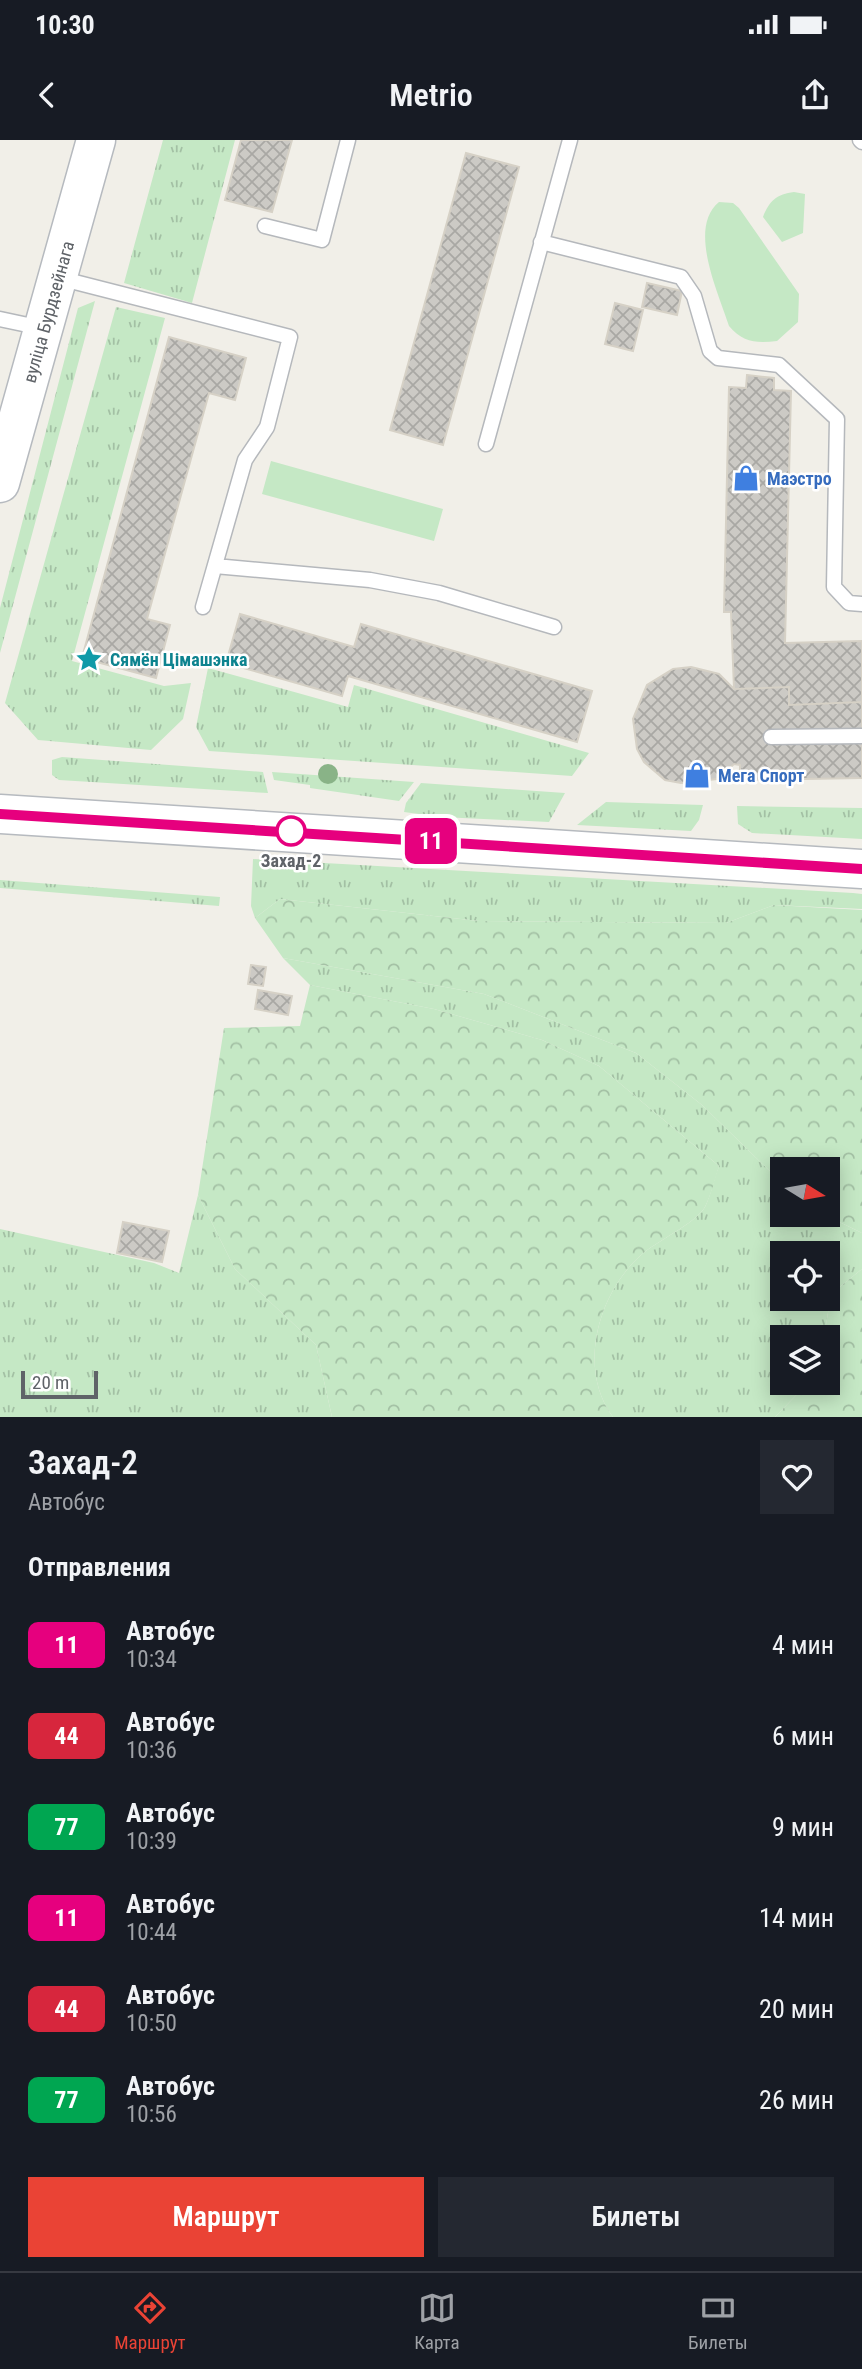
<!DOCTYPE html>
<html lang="ru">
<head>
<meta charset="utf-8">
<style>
  :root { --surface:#171b24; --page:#242831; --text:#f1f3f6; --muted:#9ea1a6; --line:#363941; --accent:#ea4335 }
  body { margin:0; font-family:"Roboto Condensed",sans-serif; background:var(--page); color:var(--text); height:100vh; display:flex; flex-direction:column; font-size:26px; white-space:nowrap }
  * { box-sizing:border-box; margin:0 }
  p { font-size:23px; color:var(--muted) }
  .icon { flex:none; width:38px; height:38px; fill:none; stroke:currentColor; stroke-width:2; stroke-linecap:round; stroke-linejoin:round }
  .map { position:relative; height:1277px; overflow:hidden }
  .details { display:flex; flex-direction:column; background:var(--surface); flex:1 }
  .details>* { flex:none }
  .badge { padding:0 14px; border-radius:10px; font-size:24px; line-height:46px }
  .needle { width:46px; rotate:101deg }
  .buttons { position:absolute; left:770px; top:1017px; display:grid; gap:14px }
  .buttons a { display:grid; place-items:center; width:70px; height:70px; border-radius:0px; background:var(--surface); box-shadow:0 4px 18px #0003; font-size:35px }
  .scale { position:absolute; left:21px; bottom:18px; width:77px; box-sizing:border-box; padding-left:7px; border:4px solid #5f6368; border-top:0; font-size:19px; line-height:24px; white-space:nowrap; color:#5f6368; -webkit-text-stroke:5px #fff; paint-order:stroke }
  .map>.badge { position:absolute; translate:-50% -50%; box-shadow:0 0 0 4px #fff }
  h2 { padding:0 28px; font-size:26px; line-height:63px }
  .round { display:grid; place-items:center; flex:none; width:74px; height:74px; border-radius:0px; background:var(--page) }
  .summary { display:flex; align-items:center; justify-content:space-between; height:119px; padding:0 28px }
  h1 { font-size:33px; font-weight:600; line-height:52px }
  .button { display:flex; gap:14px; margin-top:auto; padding:14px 28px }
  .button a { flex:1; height:80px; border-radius:0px; background:var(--accent); color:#fff; font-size:28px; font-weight:600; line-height:80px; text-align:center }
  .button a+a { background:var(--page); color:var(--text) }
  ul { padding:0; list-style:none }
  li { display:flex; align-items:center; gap:21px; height:91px; padding:0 28px }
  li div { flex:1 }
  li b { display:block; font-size:26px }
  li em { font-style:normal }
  li .badge { min-width:77px; font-weight:700; text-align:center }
  .status { display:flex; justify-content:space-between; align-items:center; height:49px; padding:0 35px; background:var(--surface); direction:ltr }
  .status svg { height:19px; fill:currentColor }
  header { display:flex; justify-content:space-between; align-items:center; height:91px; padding:0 28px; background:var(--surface); font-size:32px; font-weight:600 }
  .dock { display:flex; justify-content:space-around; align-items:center; height:98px; border-top:2px solid var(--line); background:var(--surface); font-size:19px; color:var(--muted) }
  .dock a { display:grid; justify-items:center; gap:4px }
  .dock .active { color:var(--accent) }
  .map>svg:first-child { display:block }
  .grass { fill:url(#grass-tufts); fill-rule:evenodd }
  .forest { fill:url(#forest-crowns) }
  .park { fill:#c5e8c5 }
  .building { fill:url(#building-cross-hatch); stroke:#d6d1c6; stroke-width:2 }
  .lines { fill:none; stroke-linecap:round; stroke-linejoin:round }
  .lane-casing { stroke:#b5b8bc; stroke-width:17 }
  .secondary-casing { stroke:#b6babf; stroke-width:41 }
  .lane { stroke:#fff; stroke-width:14 }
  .secondary { stroke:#fff; stroke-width:38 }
  .tree { fill:#89b387 }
  .line-casing { stroke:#fff; stroke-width:16 }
  .line { stroke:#e6007e; stroke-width:10 }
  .stop-dot { fill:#fff; stroke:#e6007e; stroke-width:3.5 }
  .labels { text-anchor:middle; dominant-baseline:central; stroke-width:5; stroke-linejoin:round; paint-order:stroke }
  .street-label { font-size:18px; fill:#5f6368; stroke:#fff }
  .shop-label { font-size:18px; font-weight:bold; fill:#366cbe; stroke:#fff; text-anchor:start }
  .culture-label { font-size:18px; font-weight:bold; fill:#0d838f; stroke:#fff; text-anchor:start }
  .stop-label { font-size:18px; font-weight:bold; fill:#5f6368; stroke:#fff }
</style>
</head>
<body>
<div class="status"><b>10:30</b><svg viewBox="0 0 49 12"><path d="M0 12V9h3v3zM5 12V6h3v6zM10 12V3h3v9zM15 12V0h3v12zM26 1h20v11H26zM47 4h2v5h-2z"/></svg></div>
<header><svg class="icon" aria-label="back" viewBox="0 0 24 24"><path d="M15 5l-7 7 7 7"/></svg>Metrio<svg class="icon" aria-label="share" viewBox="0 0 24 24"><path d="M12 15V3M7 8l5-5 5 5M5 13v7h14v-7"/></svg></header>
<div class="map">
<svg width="862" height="1277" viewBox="0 0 862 1277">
  <defs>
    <pattern id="grass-tufts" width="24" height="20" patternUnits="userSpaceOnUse" patternTransform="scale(1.75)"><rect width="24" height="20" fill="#c5e8c5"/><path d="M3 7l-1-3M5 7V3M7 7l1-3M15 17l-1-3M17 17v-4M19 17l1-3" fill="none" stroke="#a3c0a4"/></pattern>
    <pattern id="forest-crowns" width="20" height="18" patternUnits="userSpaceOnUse" patternTransform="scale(1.75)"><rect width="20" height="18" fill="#c5e8c5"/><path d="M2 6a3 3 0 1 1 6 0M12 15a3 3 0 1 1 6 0" fill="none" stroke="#a3c0a4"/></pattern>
    <pattern id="building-cross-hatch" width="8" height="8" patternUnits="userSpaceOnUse" patternTransform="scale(1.75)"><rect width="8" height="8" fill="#cccac5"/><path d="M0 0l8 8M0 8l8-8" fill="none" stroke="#a9a8a4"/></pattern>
  </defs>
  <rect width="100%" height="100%" fill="#f1efe8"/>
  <path class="grass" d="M 163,0 L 235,0 L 192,163 L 124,143 Z
    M 95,161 L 0,513 L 0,468 L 78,168 Z
    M 116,167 L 165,178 L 72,521 L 164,546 L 191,543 L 183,579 L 151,610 L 38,600 L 5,563 Z
    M 208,528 L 348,567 L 354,545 L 589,613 L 572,636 L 209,611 L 196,587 Z
    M 62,617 L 263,632 L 268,653 L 59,640 L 52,635 L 52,620 Z
    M 272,632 L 414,642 L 399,661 L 310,648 L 310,645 L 274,640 Z
    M 421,643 L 565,653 L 549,682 L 441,677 L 404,672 L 406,663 Z
    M 606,662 L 703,665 L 699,680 L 691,691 L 577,685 Z
    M 737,666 L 862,668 L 862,699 L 752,693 L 738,684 Z
    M 253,719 L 853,753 L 862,754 L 862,769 L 774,765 L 726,783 L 479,781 L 280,759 L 255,778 L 251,766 Z
    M 0,740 L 220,757 L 219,766 L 0,748 Z
    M 283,818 L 484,854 L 636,913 L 702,965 L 782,1043 L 782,1074 L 825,1075 L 862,1093 L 862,1129 L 831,1154 L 824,1197 L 782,1197 L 782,1242 L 808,1243 L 775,1277 L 613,1277 C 577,1229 598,1154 640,1116 C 656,1101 695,1084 705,1067 C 711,1055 714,1039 719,1026 L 599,926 L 542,900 L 434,869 L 310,845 ZM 782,1113 L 828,1113 L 828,1158 L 782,1158 Z
    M 198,1055 L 235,1129 L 316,1205 L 332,1277 L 0,1277 L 0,1089 L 154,1123 L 179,1133 Z"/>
  <path class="forest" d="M 280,759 L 479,781 L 726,783 L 774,765 L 862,770 L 862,1093 L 825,1075 L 828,1074 L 828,1029 L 782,1029 L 782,1043 L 702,965 L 636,913 L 484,854 L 283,818 L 255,778 Z
    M 310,845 L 434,869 L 542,900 L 599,926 L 719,1026 C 715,1039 711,1055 705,1067 C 695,1084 656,1101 640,1116 C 598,1154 577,1229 613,1277 L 332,1277 L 316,1205 L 235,1129 L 198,1055 L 224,888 L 300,886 Z
    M 862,1129 L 862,1277 L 775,1277 L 808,1243 L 828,1242 L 828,1197 L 824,1197 L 831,1154 Z"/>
  <path class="park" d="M 794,52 L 805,54 L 803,93 L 782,102 L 763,77 C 769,61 777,54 794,52 Z
    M 719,62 L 733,63 L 739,68 L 799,154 L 798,182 L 777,201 C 757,203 743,203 729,186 C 719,154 687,88 719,62 Z
    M 271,321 L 443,369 L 434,401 L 262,354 Z"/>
  <path class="building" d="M 241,0 L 292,0 L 272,72 L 225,60 Z
    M 466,13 L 519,27 L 443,305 L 390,290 Z
    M 647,143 L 682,151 L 677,175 L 642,167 Z
    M 615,163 L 643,170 L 633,211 L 605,204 Z
    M 169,197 L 246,218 L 235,260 L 209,253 L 147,479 L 170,485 L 156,538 L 82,518 Z
    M 747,235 L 774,238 L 774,250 L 791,251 L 785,503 L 862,501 L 862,562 L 789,565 L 789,547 L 734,549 L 731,472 L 724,472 L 729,247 L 746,248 Z
    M 240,474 L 354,507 L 361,484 L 592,551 L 577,602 L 348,536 L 342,556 L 226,523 Z
    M 691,527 L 719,534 L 734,549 L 789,547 L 789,565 L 862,562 L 862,638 L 740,640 L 740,625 L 734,624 L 717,639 L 681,643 L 665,640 L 644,622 L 637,609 L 633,579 L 647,545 L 673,529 Z
    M 251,825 L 266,827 L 263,846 L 248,844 Z
    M 258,850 L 292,856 L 288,875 L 255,869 Z
    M 123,1082 L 169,1091 L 162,1122 L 117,1113 Z"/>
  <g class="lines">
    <g class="lane-casing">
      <path id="lane" d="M 860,0 L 862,2
        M 265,86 L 322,100 L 348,0
        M 541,102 L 681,137 L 694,156 L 710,211 L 718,218 L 779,225 L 837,279 L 834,447 L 849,463 L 862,464
        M 59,138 L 290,197 L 267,287 L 245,320 L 203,467
        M 0,179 L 42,188
        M 486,304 L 570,0
        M 215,426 L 370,440 L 439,453 L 554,487
        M 771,597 L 862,596"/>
    </g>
    <g class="secondary-casing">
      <g id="secondary">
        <path id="s1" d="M 0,343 L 96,0"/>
        <path d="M 0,674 L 862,729"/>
      </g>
    </g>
    <use href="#lane" class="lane"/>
    <use href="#secondary" class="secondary"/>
  </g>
  <circle class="tree" cx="328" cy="634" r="10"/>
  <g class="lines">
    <g class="line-casing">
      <path id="line" d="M 0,674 L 862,729"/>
    </g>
    <use href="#line" class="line"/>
  </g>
  <defs>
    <g id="shop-bare" transform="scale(2.1)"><path d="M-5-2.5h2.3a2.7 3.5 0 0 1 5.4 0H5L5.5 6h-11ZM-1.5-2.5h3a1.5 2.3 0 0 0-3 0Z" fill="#3f7fe0" stroke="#fff" stroke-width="2.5" paint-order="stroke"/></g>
    <g id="sight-bare" transform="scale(2.1)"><path d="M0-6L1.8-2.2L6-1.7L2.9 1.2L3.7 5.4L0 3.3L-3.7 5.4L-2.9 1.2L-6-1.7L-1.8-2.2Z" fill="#0f9aa8" stroke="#fff" stroke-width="2.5" paint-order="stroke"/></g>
  </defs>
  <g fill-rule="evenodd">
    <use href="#shop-bare" x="746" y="338"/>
    <use href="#sight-bare" x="89" y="519"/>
    <use href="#shop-bare" x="697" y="635"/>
  </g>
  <circle class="stop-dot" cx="291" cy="691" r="14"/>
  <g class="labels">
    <g class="street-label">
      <text stroke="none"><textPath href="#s1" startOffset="178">вуліца Бурдзейнага</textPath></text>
    </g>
    <g class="shop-label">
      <text x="767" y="338">Маэстро</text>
      <text x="718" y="635">Мега Спорт</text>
    </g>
    <g class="culture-label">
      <text x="110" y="519">Сямён Цімашэнка</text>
    </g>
    <g class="stop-label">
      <text x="291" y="720">Захад-2</text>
    </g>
  </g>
</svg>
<div class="buttons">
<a><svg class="needle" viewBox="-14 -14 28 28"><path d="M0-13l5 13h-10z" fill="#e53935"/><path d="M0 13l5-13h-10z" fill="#9ea1a6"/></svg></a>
<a><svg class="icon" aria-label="locate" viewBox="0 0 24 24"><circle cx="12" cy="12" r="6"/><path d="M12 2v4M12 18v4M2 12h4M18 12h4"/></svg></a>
<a><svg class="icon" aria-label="layers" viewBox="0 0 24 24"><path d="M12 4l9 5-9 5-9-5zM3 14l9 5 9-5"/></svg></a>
</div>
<div class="scale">20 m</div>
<b class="badge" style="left:431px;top:701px;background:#e6007e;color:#fff">11</b>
</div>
<section class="details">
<div class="summary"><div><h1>Захад-2</h1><p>Автобус</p></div><a class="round"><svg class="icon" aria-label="heart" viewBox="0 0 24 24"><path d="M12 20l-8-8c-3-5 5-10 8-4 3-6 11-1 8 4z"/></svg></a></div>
<h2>Отправления</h2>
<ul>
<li><span class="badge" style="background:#e6007e;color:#fff">11</span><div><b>Автобус</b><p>10:34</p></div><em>4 мин</em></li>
<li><span class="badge" style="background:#d7263d;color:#fff">44</span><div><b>Автобус</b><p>10:36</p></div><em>6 мин</em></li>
<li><span class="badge" style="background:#00a651;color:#fff">77</span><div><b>Автобус</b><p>10:39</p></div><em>9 мин</em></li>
<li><span class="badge" style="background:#e6007e;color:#fff">11</span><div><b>Автобус</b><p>10:44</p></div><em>14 мин</em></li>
<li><span class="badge" style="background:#d7263d;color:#fff">44</span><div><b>Автобус</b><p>10:50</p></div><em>20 мин</em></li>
<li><span class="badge" style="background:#00a651;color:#fff">77</span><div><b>Автобус</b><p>10:56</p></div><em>26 мин</em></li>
</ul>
<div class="button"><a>Маршрут</a><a>Билеты</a></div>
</section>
<nav class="dock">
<a class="active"><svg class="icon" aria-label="directions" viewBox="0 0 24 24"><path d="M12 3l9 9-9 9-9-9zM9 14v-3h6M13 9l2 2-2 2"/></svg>Маршрут</a>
<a><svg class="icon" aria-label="map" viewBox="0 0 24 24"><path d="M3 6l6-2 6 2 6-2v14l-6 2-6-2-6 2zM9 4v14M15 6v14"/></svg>Карта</a>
<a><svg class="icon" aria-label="tickets" viewBox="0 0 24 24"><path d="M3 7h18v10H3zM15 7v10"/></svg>Билеты</a>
</nav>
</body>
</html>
